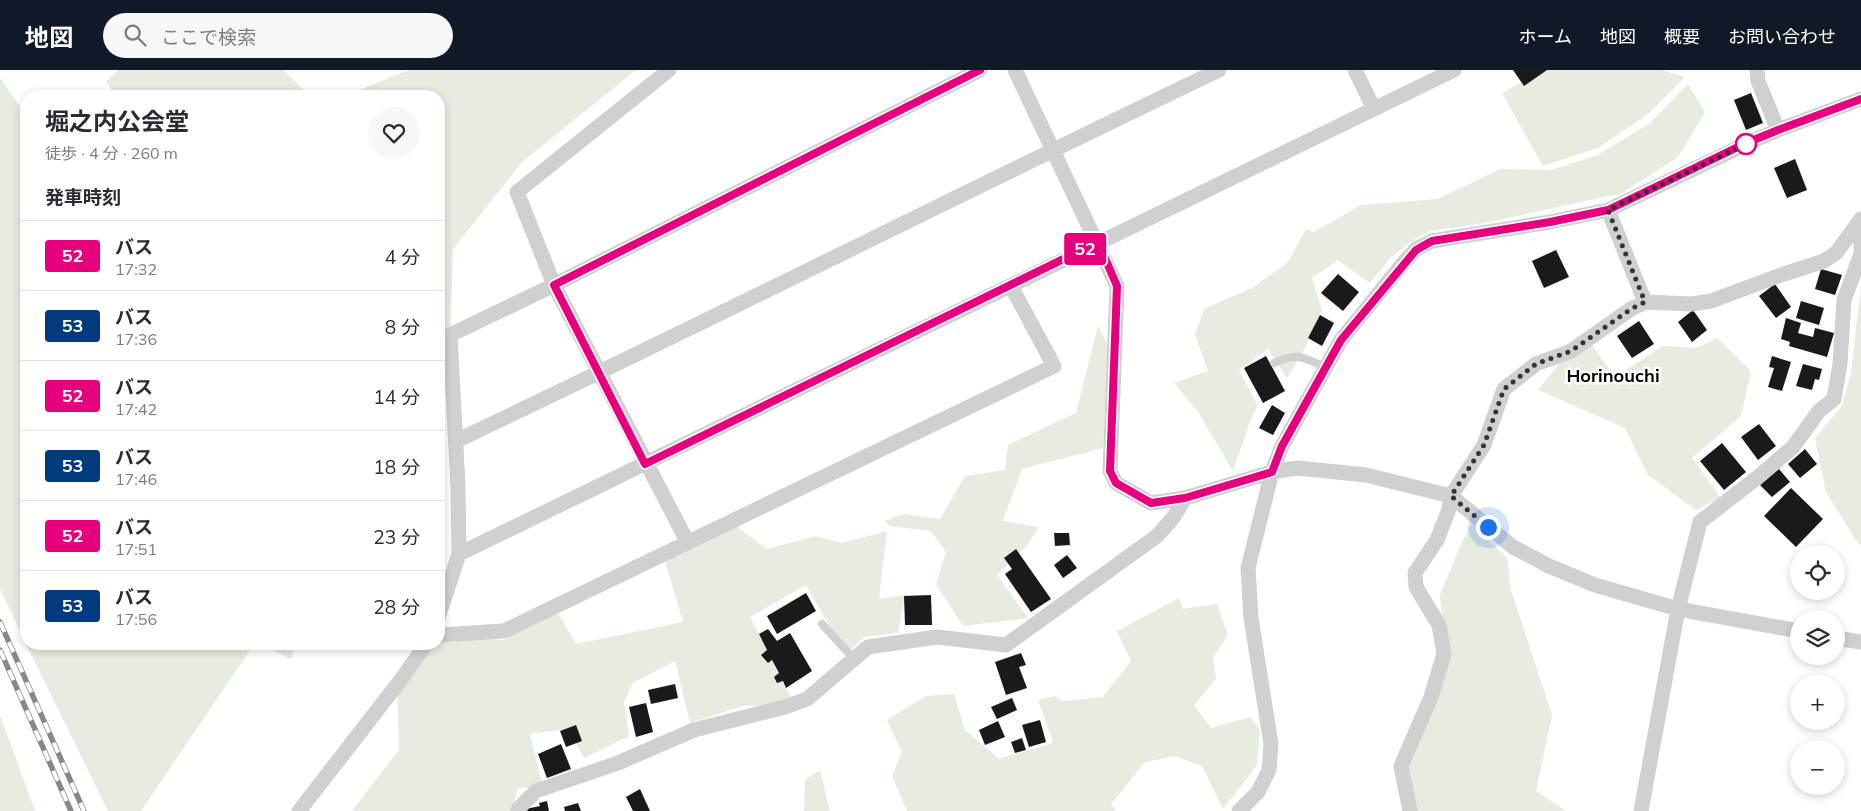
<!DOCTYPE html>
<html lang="ja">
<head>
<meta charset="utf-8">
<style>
  :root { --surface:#fff; --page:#f7f7f7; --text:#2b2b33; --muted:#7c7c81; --line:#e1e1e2; --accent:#111827 }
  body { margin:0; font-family:Mulish,"Noto Sans JP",sans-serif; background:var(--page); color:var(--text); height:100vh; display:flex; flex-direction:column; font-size:19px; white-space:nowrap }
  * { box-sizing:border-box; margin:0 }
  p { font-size:16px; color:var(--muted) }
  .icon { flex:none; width:28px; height:28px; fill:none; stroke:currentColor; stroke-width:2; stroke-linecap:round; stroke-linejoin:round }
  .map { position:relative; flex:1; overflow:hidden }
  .side { position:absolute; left:20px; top:20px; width:425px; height:560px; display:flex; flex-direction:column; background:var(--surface); border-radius:20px; box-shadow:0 2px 8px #0003 }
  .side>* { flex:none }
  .badge { padding:0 10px; border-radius:4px; font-size:18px; line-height:32px }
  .controls { position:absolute; left:1790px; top:475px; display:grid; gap:10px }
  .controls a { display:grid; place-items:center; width:55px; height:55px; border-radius:50%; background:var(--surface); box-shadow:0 2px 8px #0003; font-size:25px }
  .you { position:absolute; width:25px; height:25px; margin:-12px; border:4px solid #fff; border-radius:50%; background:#1a73e8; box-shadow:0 0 0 8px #1a73e833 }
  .map>.badge { position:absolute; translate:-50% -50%; box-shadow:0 0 0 2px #fff }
  h2 { padding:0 25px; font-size:19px; line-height:45px }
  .round { display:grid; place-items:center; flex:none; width:52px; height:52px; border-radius:26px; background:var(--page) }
  .overview { display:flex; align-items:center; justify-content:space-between; height:85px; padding:0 25px }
  h1 { font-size:24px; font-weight:700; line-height:38px }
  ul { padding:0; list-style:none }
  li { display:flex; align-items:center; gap:15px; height:70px; padding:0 25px; border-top:1px solid var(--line) }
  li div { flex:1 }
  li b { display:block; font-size:19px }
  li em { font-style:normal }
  li .badge { min-width:55px; font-weight:700; text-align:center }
  header { display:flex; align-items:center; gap:30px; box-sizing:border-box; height:70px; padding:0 25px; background:var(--accent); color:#fff }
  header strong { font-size:24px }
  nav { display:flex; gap:28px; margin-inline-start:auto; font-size:18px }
  .search { width:350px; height:45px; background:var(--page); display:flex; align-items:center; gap:12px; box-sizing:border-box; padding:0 18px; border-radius:28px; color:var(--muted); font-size:19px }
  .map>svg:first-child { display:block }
  .green { fill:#e6ecdf }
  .building { fill:#1a1a1a }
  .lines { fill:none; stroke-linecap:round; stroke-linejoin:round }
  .lane { stroke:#d0d0d0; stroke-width:8 }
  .street { stroke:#d0d0d0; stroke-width:15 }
  .rail-casing { stroke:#888; stroke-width:5.5 }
  .rail { stroke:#fff; stroke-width:4; stroke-dasharray:11; stroke-linecap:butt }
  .line-casing { stroke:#fff; stroke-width:11 }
  .line { stroke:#e6007e; stroke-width:8 }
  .walk { stroke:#333; stroke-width:5; stroke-dasharray:0 9 }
  .stop-dot { fill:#fff; stroke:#e6007e; stroke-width:2.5 }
  .labels { text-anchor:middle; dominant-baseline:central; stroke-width:5; stroke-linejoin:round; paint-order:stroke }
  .quarter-label { font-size:18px; font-weight:bold; fill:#000; stroke:#fff }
</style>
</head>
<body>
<header>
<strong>地図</strong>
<div class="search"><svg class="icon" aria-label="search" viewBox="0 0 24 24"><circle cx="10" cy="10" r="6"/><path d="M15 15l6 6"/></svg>ここで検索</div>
<nav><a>ホーム</a><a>地図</a><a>概要</a><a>お問い合わせ</a></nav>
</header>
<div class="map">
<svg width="1861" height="741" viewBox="0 0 1861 741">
  <rect width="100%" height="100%" fill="#fff"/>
  <path class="green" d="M 118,0 L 283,0 L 310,26 L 116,26 L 106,12 Z
    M 409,0 L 636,0 L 522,92 L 453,179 L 450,265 L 439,379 L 439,26 L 344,26 Z
    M 1542,0 L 1662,0 L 1685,7 L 1647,45 L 1598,78 L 1543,96 L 1502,23 Z
    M 0,8 L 26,45 L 26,573 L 0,519 Z
    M 1688,14 L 1705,42 L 1678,87 L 1622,123 L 1490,152 L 1429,161 L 1413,170 L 1390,188 L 1370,213 L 1338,190 L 1312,208 L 1322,240 L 1302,284 L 1287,308 L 1268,279 L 1239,300 L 1258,336 L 1251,349 L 1233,401 L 1198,342 L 1174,313 L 1208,301 L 1195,265 L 1204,239 L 1254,217 L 1288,192 L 1306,159 L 1314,162 L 1361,135 L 1438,129 L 1500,99 L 1551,100 L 1598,85 L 1650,53 Z
    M 1861,215 L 1861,476 L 1854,467 L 1826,422 L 1815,368 L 1842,336 L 1851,303 Z
    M 1098,256 L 1108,275 L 1103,378 L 1022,399 L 1003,451 L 1039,457 L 1028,474 L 997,505 L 1028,548 L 963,556 L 936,514 L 946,482 L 931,461 L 890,456 L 885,451 L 903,444 L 940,449 L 965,406 L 1005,400 L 1008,375 L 1076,343 Z
    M 1717,268 L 1751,301 L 1741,346 L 1692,388 L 1721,428 L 1696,440 L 1648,405 L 1625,358 L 1538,320 L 1559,294 L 1591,274 L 1615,307 L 1663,276 L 1697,278 Z
    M 730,452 L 767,479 L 816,466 L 841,473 L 887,461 L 879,529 L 905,525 L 898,563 L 864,567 L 846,585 L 806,515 L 750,547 L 794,634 L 743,636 L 690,653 L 675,591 L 633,613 L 624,632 L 629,666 L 584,688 L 568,659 L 530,664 L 543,718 L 518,718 L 511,741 L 352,741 L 399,680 L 397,615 L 426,574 L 439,574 L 439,566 L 504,570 L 555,537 L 576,574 L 683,552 L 663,484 Z
    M 1472,453 L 1507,488 L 1511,520 L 1552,645 L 1536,721 L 1566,741 L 1417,741 L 1407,693 L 1447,595 L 1440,525 L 1461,474 Z
    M 1179,528 L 1183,539 L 1217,534 L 1228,565 L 1213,587 L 1216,609 L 1194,635 L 1211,658 L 1250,647 L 1260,660 L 1257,695 L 1223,739 L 1202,696 L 1175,686 L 1145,692 L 1111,734 L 1116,741 L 907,741 L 892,706 L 902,682 L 887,650 L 926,626 L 954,624 L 965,660 L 999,689 L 1053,673 L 1038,630 L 1054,626 L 1063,631 L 1103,627 L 1131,591 L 1117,561 Z
    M 26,574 L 254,574 L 141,741 L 108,741 Z
    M 259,574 L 295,574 L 291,589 Z
    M 0,645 L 35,741 L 0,741 Z
    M 820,700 L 830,741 L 804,741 L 805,710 Z"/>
  <path class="building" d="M 1513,0 L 1547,0 L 1524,16 Z
    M 1751,23 L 1763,53 L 1746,60 L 1734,30 Z
    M 1795,89 L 1807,120 L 1787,128 L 1774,98 Z
    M 1556,180 L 1569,207 L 1544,218 L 1532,191 Z
    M 1821,199 L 1842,205 L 1835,225 L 1815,219 Z
    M 1338,204 L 1359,222 L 1343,241 L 1321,223 Z
    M 1775,214 L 1791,237 L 1776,248 L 1759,226 Z
    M 1801,231 L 1824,238 L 1819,255 L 1796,248 Z
    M 1693,240 L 1707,260 L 1692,272 L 1678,252 Z
    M 1320,245 L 1334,253 L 1322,276 L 1308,268 Z
    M 1786,248 L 1801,253 L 1798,263 L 1813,267 L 1815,258 L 1834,263 L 1827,287 L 1789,276 L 1790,272 L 1781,269 Z
    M 1639,251 L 1654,274 L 1632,288 L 1617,266 Z
    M 1266,286 L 1285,321 L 1263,333 L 1244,298 Z
    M 1772,286 L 1791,292 L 1782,321 L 1768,317 L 1774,298 L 1769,297 Z
    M 1803,294 L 1822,299 L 1819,310 L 1815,309 L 1812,320 L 1796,316 Z
    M 1272,335 L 1285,343 L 1273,365 L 1259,358 Z
    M 1759,354 L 1776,376 L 1758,390 L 1741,367 Z
    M 1722,373 L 1746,402 L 1724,420 L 1700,391 Z
    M 1805,379 L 1817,394 L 1800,408 L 1788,394 Z
    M 1779,399 L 1790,412 L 1772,427 L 1760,415 Z
    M 1791,418 L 1823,449 L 1796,477 L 1764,446 Z
    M 1054,463 L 1069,463 L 1070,475 L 1055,476 Z
    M 1016,479 L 1051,529 L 1031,542 L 1005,504 L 1012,499 L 1004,488 Z
    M 1067,485 L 1077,498 L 1063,508 L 1054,495 Z
    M 806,523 L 816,541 L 777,564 L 767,546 Z
    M 931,525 L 932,555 L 905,555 L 904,526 Z
    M 768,559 L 777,571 L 790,563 L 812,601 L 786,618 L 783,611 L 777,613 L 774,607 L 779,603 L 772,590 L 768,593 L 761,585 L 767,580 L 759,564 Z
    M 1021,583 L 1026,595 L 1019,597 L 1027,618 L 1006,625 L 995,592 Z
    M 675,614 L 678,628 L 651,634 L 648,620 Z
    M 1012,628 L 1017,640 L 997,649 L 991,637 Z
    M 646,633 L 653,662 L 636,667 L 629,637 Z
    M 1040,650 L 1046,672 L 1029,677 L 1022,655 Z
    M 998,651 L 1005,667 L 985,675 L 979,660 Z
    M 576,655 L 582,671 L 566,677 L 560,661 Z
    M 1022,668 L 1026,680 L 1015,683 L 1011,672 Z
    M 561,674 L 571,699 L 547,708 L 538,684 Z
    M 640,719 L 650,741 L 633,741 L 626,727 Z
    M 547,731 L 549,741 L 527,741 L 526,739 L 540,736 L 539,733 Z
    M 578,733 L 581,741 L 565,741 L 564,737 Z"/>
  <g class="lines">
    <path class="lane" d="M 1274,293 C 1298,282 1303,288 1326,297
      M 822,554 L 854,589"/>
    <path class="street" d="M 669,0 L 517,122 L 554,215 L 688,473
      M 1015,0 L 1117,216 L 1110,401 L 1116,413 L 1151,433 L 1185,428
      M 1355,0 L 1374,39
      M 1757,0 L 1758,11 L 1778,60
      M 1608,140 L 1645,232
      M 456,371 C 711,250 964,122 1219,0
      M 459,484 L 1454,0
      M 439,545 L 459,484 L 458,416 L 450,265 L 554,215 L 980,0
      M 439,565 L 504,561 L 1054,296 L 1011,216
      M 1836,568 L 1861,572
      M 299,741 L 403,607 L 426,574
      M 518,741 L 518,739 L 536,721 L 618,693 L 694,660 L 785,637 L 807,629 L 868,577 L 937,567 L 1006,575 L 1157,466 L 1173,448 L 1185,428 L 1272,402 L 1297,398 L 1366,405 L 1451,426 L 1513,477 L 1549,496 L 1595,515 L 1678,539 L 1799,561
      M 1239,741 L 1258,722 L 1269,700 L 1271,674 L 1251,548 L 1248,498 L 1272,402 L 1282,376 L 1341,270 L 1405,191 L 1416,179 L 1432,171 L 1550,152 L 1608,140 L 1744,75 L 1778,60 L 1861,29
      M 1410,741 L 1401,696 L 1431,627 L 1444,584 L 1439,555 L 1416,517 L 1415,503 L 1437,470 L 1449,439 L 1451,426 L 1484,375 L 1504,319 L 1536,294 L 1571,281 L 1631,239 L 1645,232 L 1692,234 L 1711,231 L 1781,205 L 1824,191 L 1836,183 L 1861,149
      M 1641,741 L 1678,539 L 1700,452 L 1758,407 L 1793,377 L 1819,341 L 1834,329 L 1840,294 L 1844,230 L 1861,184 L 1861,167"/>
    <g class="rail-casing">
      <path id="rail" d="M 0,552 L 84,741
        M 0,580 L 71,741"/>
    </g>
    <use href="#rail" class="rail"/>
  </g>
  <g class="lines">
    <g class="line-casing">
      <path id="line" d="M 980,0 L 554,215 L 645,394 L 1098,172 L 1117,216 L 1110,401 L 1116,413 L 1151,433 L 1185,428 L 1272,402 L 1282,376 L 1341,270 L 1416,180 L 1432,171 L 1550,152 L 1608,140 L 1744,74 L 1778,60 L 1861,29"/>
    </g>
    <use href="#line" class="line"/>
    <path class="walk" d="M 1488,457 L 1451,426 L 1484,375 L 1504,319 L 1536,294 L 1571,281 L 1631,239 L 1645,232 L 1608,140 L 1746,74"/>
  </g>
  <circle class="stop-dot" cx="1746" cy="74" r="10"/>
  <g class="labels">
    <g class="quarter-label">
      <text x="1613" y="305">Horinouchi</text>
    </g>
  </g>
</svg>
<div class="controls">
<a><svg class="icon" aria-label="locate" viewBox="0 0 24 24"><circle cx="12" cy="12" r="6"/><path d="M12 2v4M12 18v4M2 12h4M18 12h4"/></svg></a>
<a><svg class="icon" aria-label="layers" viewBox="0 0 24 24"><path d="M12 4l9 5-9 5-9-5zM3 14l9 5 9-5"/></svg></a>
<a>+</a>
<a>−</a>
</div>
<div class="you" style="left:1488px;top:457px"></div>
<b class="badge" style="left:1085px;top:179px;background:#e6007e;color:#fff">52</b>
<section class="side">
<div class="overview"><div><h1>堀之内公会堂</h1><p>徒歩 · 4 分 · 260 m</p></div><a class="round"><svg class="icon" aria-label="heart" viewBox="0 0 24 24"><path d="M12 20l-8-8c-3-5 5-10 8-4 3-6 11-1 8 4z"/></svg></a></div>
<h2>発車時刻</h2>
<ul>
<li><span class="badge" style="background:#e6007e;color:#fff">52</span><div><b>バス</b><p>17:32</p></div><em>4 分</em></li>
<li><span class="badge" style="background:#003b80;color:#fff">53</span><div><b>バス</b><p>17:36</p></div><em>8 分</em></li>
<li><span class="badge" style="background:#e6007e;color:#fff">52</span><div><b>バス</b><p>17:42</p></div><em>14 分</em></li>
<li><span class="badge" style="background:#003b80;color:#fff">53</span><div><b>バス</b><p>17:46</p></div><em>18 分</em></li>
<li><span class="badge" style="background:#e6007e;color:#fff">52</span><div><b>バス</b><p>17:51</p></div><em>23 分</em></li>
<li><span class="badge" style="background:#003b80;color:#fff">53</span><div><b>バス</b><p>17:56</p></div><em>28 分</em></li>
</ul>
</section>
</div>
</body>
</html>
